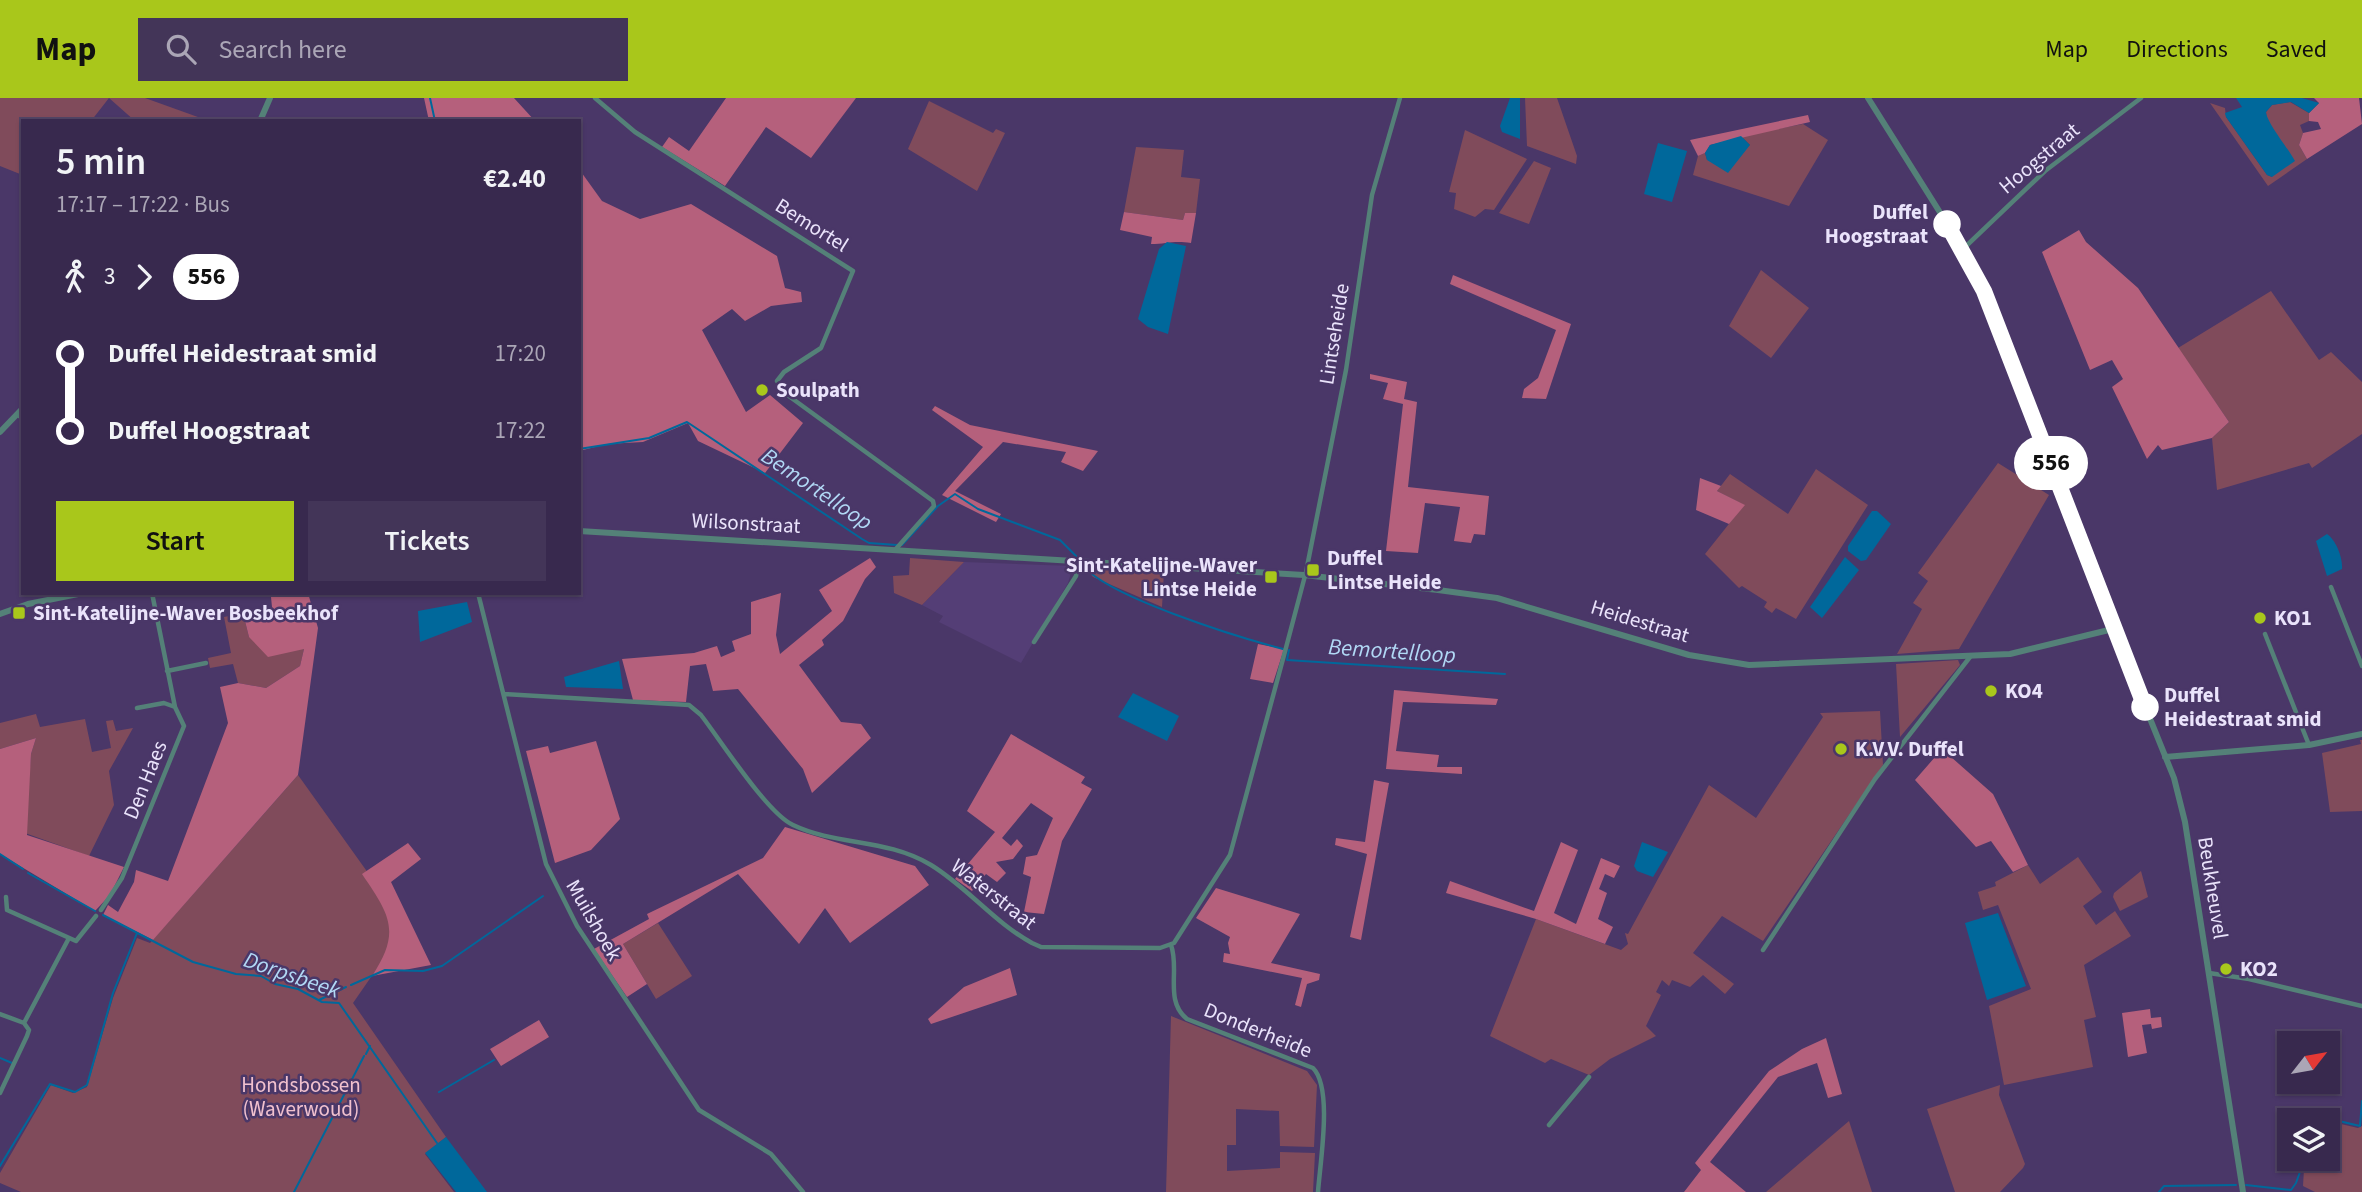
<!DOCTYPE html>
<html lang="en">
<head>
<meta charset="utf-8">
<style>
  :root { --surface:#38294e; --page:#433558; --text:#f1f3f6; --muted:#aba6b6; --line:#524566; --accent:#a9c71b }
  body { margin:0; font-family:"Source Sans 3",sans-serif; background:var(--page); color:var(--text); height:100vh; display:flex; flex-direction:column; font-size:26px; white-space:nowrap }
  * { box-sizing:border-box; margin:0 }
  p { font-size:23px; color:var(--muted) }
  .icon { flex:none; width:38px; height:38px; fill:none; stroke:currentColor; stroke-width:2; stroke-linecap:round; stroke-linejoin:round }
  .map { position:relative; flex:1; overflow:hidden }
  .sheet { position:absolute; left:21px; top:21px; width:560px; height:476px; display:flex; flex-direction:column; background:var(--surface); border-radius:0px; box-shadow:0 2px 5px #0004,0 0 0 2px var(--line) }
  .sheet>* { flex:none }
  .badge { padding:0 14px; border-radius:23px; font-size:24px; line-height:46px }
  .needle { width:46px; rotate:59deg }
  .tools { position:absolute; left:2277px; top:933px; display:grid; gap:14px }
  .tools a { display:grid; place-items:center; width:63px; height:63px; border-radius:0px; background:var(--surface); box-shadow:0 2px 5px #0004,0 0 0 2px var(--line); font-size:35px }
  .map>.badge { position:absolute; translate:-50% -50%; box-shadow:0 0 0 4px #fff }
  .legs { display:flex; align-items:center; gap:10px; height:77px; padding:0 35px; font-size:23px }
  .legs p { margin-inline-start:auto }
  .head { display:flex; align-items:center; justify-content:space-between; height:119px; padding:0 35px }
  h1 { font-size:38px; font-weight:600; line-height:52px }
  .primary-button { display:flex; gap:14px; margin-top:auto; padding:14px 35px }
  .primary-button a { flex:1; height:80px; border-radius:0px; background:var(--accent); color:#111; font-size:28px; font-weight:600; line-height:80px; text-align:center }
  .primary-button a+a { background:var(--page); color:var(--text) }
  ul { padding:0 35px; list-style:none }
  li { display:flex; align-items:center; gap:24px; height:77px; font-size:26px }
  li i { display:grid; place-items:center; width:10px; height:100%; margin:0 9px; background:currentColor }
  li i::after { content:''; width:18px; height:18px; margin:-9px; border:5px solid; border-radius:50%; background:var(--surface) }
  li p { margin-inline-start:auto }
  li:first-child i { background:linear-gradient(#0000 50%,currentColor 0) }
  li:last-child i { background:linear-gradient(currentColor 50%,#0000 0) }
  header { display:flex; align-items:center; gap:42px; box-sizing:border-box; height:98px; padding:0 35px; background:var(--accent); color:#111 }
  header strong { font-size:33px }
  nav { display:flex; gap:38px; margin-inline-start:auto; font-size:24px }
  .search { width:490px; height:63px; background:var(--page); display:flex; align-items:center; gap:18px; box-sizing:border-box; padding:0 24px; border-radius:0px; color:var(--muted); font-size:26px }
  .map>svg:first-child { display:block }
  .built { fill:#543e76 }
  .green { fill:#804b5b }
  .forest { fill:#b5607c }
  .water { fill:#00689b }
  .lines { fill:none; stroke-linecap:round; stroke-linejoin:round }
  .stream { stroke:#00689b; stroke-width:2 }
  .minor { stroke:#548178; stroke-width:4.5 }
  .tertiary { stroke:#548178; stroke-width:6 }
  .line-1-casing { stroke:#fff; stroke-width:16 }
  .line-1 { stroke:#fff; stroke-width:10 }
  .stop-1-dot { fill:#fff; stroke:#fff; stroke-width:3.5 }
  .poi-dot { fill:#a9c71b; stroke:#4a3768; stroke-width:2.5 }
  .labels { text-anchor:middle; dominant-baseline:central; stroke-width:5; stroke-linejoin:round; paint-order:stroke }
  .street-label { font-size:21px; fill:#eae3fb; stroke:#4a3768 }
  .stop-label { font-size:21px; font-weight:bold; fill:#eae3fb; stroke:#4a3768; text-anchor:end }
  .poi-label { font-size:21px; font-weight:bold; fill:#eae3fb; stroke:#4a3768; text-anchor:start }
  .park-label { font-size:21px; fill:#f1c1ce; stroke:#4a3768 }
  .water-label { font-size:23px; font-style:italic; fill:#b1d8f5; stroke:#4a3768 }
</style>
</head>
<body>
<header>
<strong>Map</strong>
<div class="search"><svg class="icon" aria-label="search" viewBox="0 0 24 24"><circle cx="10" cy="10" r="6"/><path d="M15 15l6 6"/></svg>Search here</div>
<nav><a>Map</a><a>Directions</a><a>Saved</a></nav>
</header>
<div class="map">
<svg width="2362" height="1094" viewBox="0 0 2362 1094">
  <rect width="100%" height="100%" fill="#4a3768"/>
  <path class="built" d="M 964,464 L 1073,468 L 1068,485 L 1021,565 L 939,524 L 943,518 L 922,507 Z"/>
  <path class="green" d="M 0,0 L 145,0 L 209,23 L 135,23 L 109,0 L 91,23 L 23,23 L 20,76 L 0,68 Z
    M 1525,0 L 1557,0 L 1577,58 L 1576,66 L 1527,48 Z
    M 929,3 L 993,35 L 996,31 L 1005,35 L 977,93 L 908,51 Z
    M 2290,4 L 2309,15 L 2309,23 L 2300,27 L 2303,35 L 2299,47 L 2307,61 L 2268,88 L 2210,5 L 2225,10 L 2226,19 L 2267,77 L 2272,79 L 2266,14 L 2272,7 Z
    M 1803,26 L 1828,42 L 1789,108 L 1693,77 L 1698,58 L 1705,55 L 1707,62 L 1750,47 L 1741,38 Z
    M 1465,32 L 1527,61 L 1494,112 L 1485,111 L 1475,119 L 1454,111 L 1456,95 L 1449,94 Z
    M 1136,49 L 1184,52 L 1181,79 L 1200,81 L 1196,115 L 1185,115 L 1183,122 L 1124,114 Z
    M 1534,63 L 1551,70 L 1529,126 L 1499,115 Z
    M 1761,172 L 1809,210 L 1771,260 L 1729,228 Z
    M 2271,193 L 2319,262 L 2331,254 L 2362,284 L 2362,336 L 2312,370 L 2309,365 L 2217,392 L 2212,340 L 2229,324 L 2178,250 Z
    M 1998,365 L 2049,397 L 1959,551 L 1897,556 L 1922,511 L 1913,505 L 1928,483 L 1918,475 Z
    M 1816,371 L 1868,407 L 1796,521 L 1776,510 L 1772,515 L 1764,509 L 1767,504 L 1742,488 L 1739,490 L 1705,456 L 1744,407 L 1717,393 L 1730,376 L 1788,416 Z
    M 910,460 L 964,464 L 922,507 L 894,495 L 893,478 L 909,477 Z
    M 1083,467 L 1164,473 L 1162,509 L 1093,479 Z
    M 243,515 L 249,539 L 304,551 L 300,568 L 266,590 L 238,585 L 233,566 L 210,570 L 208,560 L 231,555 L 224,519 Z
    M 1958,562 L 1960,567 L 1900,639 L 1896,566 Z
    M 1880,613 L 1883,667 L 1763,843 L 1722,818 L 1693,855 L 1734,886 L 1725,896 L 1703,877 L 1690,889 L 1672,882 L 1669,888 L 1662,882 L 1656,894 L 1661,897 L 1646,928 L 1656,938 L 1610,961 L 1589,977 L 1551,961 L 1545,965 L 1490,938 L 1536,821 L 1621,852 L 1628,846 L 1625,835 L 1628,836 L 1709,687 L 1756,720 L 1823,619 L 1820,615 Z
    M 36,616 L 40,629 L 85,621 L 92,654 L 111,650 L 106,623 L 113,622 L 116,633 L 133,630 L 109,673 L 114,707 L 89,758 L 25,735 L 31,656 L 36,640 L 0,651 L 0,625 Z
    M 2360,642 L 2362,642 L 2362,713 L 2330,714 L 2322,655 L 2361,646 Z
    M 298,677 L 401,821 L 387,856 L 353,905 L 446,1039 L 425,1056 L 454,1094 L 21,1094 L 0,1085 L 0,1075 L 51,987 L 73,995 L 87,989 L 113,900 L 137,840 L 150,845 Z
    M 2078,759 L 2102,794 L 2083,808 L 2096,827 L 2115,813 L 2131,838 L 2084,867 L 2096,919 L 2084,922 L 2093,969 L 2004,987 L 1989,908 L 2031,891 L 1998,807 L 1983,812 L 1978,794 L 1996,788 L 1995,784 L 2028,767 L 2040,786 Z
    M 2141,773 L 2148,799 L 2120,813 L 2113,799 L 2114,795 Z
    M 658,825 L 692,878 L 656,901 L 623,846 Z
    M 1171,918 L 1307,973 L 1317,987 L 1314,1049 L 1280,1048 L 1279,1013 L 1236,1011 L 1236,1047 L 1227,1047 L 1227,1073 L 1280,1070 L 1280,1054 L 1315,1055 L 1313,1094 L 1166,1094 Z
    M 2000,987 L 1999,997 L 2025,1066 L 2023,1070 L 2000,1094 L 1955,1094 L 1927,1011 Z
    M 1849,1023 L 1872,1094 L 1766,1094 Z
    M 2328,1023 L 2358,1030 L 2362,1028 L 2362,1094 L 2315,1094 L 2303,1088 L 2304,1071 L 2310,1068 L 2311,1061 L 2328,1060 Z"/>
  <path class="forest" d="M 424,0 L 514,0 L 535,23 L 429,23 Z
    M 726,0 L 856,0 L 811,60 L 766,29 L 725,88 L 662,49 L 669,39 L 689,53 Z
    M 2314,0 L 2359,0 L 2362,26 L 2307,61 L 2299,47 L 2303,35 L 2321,31 L 2318,24 L 2309,23 L 2309,15 L 2319,5 Z
    M 1808,17 L 1810,24 L 1710,47 L 1705,55 L 1698,58 L 1690,42 Z
    M 579,71 L 602,103 L 640,121 L 691,106 L 777,158 L 785,190 L 801,194 L 802,204 L 771,208 L 745,223 L 732,211 L 702,232 L 746,314 L 770,297 L 803,325 L 765,375 L 698,343 L 688,325 L 643,344 L 607,346 L 579,353 Z
    M 1124,114 L 1183,122 L 1185,115 L 1196,115 L 1191,145 C 1174,142 1166,146 1151,146 L 1152,139 L 1120,132 Z
    M 2079,132 L 2086,144 L 2138,190 L 2229,324 L 2212,340 L 2162,352 L 2158,347 L 2147,361 L 2112,289 L 2123,281 L 2112,262 L 2090,272 L 2042,154 Z
    M 1453,177 L 1571,226 L 1546,301 L 1522,300 L 1524,291 L 1538,280 L 1556,232 L 1450,186 Z
    M 1370,276 L 1407,284 L 1404,301 L 1417,304 L 1408,389 L 1489,398 L 1485,437 L 1474,436 L 1471,445 L 1454,443 L 1460,409 L 1425,405 L 1418,455 L 1386,453 L 1403,306 L 1383,301 L 1388,285 L 1370,281 Z
    M 935,308 L 970,327 L 1098,353 L 1083,373 L 1061,364 L 1066,354 L 1003,344 L 955,393 L 1001,416 L 996,424 L 942,397 L 983,349 L 932,312 Z
    M 1700,380 L 1721,388 L 1717,393 L 1745,407 L 1729,426 L 1696,412 Z
    M 870,460 L 876,469 L 865,481 L 843,523 L 822,542 L 824,547 L 799,567 L 841,624 L 861,626 L 871,640 L 812,695 L 803,671 L 738,591 L 713,593 L 706,566 L 690,568 L 686,604 L 633,602 L 622,561 L 694,555 L 717,548 L 721,559 L 735,553 L 732,543 L 751,536 L 751,504 L 781,495 L 776,537 L 780,556 L 832,513 L 819,492 Z
    M 291,495 L 308,495 L 318,530 L 298,677 L 153,842 L 103,817 L 108,807 L 118,814 L 134,784 L 136,772 L 168,783 L 228,625 L 220,589 L 238,585 L 266,590 L 300,568 L 304,551 L 268,559 L 249,539 L 243,515 L 272,509 L 271,499 Z
    M 1258,546 L 1284,551 L 1273,585 L 1250,581 Z
    M 1394,592 L 1498,601 L 1496,607 L 1403,604 L 1396,653 L 1439,657 L 1437,669 L 1462,669 L 1462,676 L 1386,671 Z
    M 1011,636 L 1085,679 L 1081,685 L 1092,691 L 1062,743 L 1044,816 L 1024,814 L 1031,779 L 1023,776 L 1026,759 L 1037,757 L 1053,720 L 1031,705 L 1002,740 L 1011,748 L 1017,741 L 1023,748 L 1013,761 L 996,764 L 1006,775 L 997,784 L 986,776 L 972,793 L 955,781 L 995,734 L 967,713 Z
    M 36,640 L 31,656 L 27,737 L 124,769 L 110,797 L 95,813 L 0,756 L 0,651 Z
    M 596,643 L 620,721 L 591,752 L 555,765 L 526,653 L 548,648 L 550,655 Z
    M 1942,651 L 1993,696 L 2028,767 L 2013,774 L 1991,743 L 1976,749 L 1915,682 Z
    M 1374,682 L 1389,685 L 1361,842 L 1350,839 L 1367,756 L 1335,747 L 1336,740 L 1365,744 Z
    M 785,729 L 915,768 L 929,787 L 850,845 L 825,810 L 799,846 L 738,776 L 623,846 L 647,886 L 627,899 L 594,851 L 649,821 L 647,816 L 763,760 Z
    M 1561,744 L 1578,752 L 1554,815 L 1576,826 L 1601,760 L 1620,768 L 1614,780 L 1605,776 L 1599,791 L 1607,795 L 1598,821 L 1613,829 L 1605,846 L 1536,821 L 1446,795 L 1450,783 L 1534,813 Z
    M 408,745 L 421,761 L 391,784 L 431,867 L 372,878 C 402,833 389,816 362,776 Z
    M 1216,790 L 1300,816 L 1271,865 L 1320,876 L 1319,882 L 1307,886 L 1301,909 L 1295,907 L 1302,880 L 1223,864 L 1224,855 L 1230,856 L 1228,845 L 1230,839 L 1196,820 Z
    M 1010,870 L 1017,897 L 931,926 L 928,921 L 964,889 Z
    M 2150,911 L 2151,920 L 2161,919 L 2162,929 L 2152,931 L 2151,926 L 2142,927 L 2147,955 L 2128,959 L 2122,915 Z
    M 539,922 L 549,939 L 501,968 L 490,951 Z
    M 1826,940 L 1842,996 L 1828,1000 L 1817,965 L 1778,979 L 1710,1064 L 1746,1094 L 1684,1094 L 1701,1072 L 1695,1065 L 1769,973 L 1802,951 Z"/>
  <path class="water" d="M 1510,0 L 1520,0 L 1520,41 L 1502,34 L 1500,28 Z
    M 2236,0 L 2302,0 L 2319,5 L 2309,15 L 2291,4 L 2272,7 L 2266,14 C 2267,25 2288,50 2295,63 L 2272,79 L 2267,77 L 2226,19 L 2225,15 L 2242,9 Z
    M 1741,38 L 1750,47 L 1728,75 L 1707,62 L 1705,55 L 1710,47 Z
    M 1658,45 L 1687,53 L 1672,104 L 1644,96 Z
    M 1167,144 L 1186,148 L 1168,236 L 1148,229 L 1138,221 L 1159,151 Z
    M 1872,413 L 1877,413 L 1891,426 L 1866,462 L 1861,463 L 1848,453 L 1848,448 Z
    M 2327,436 C 2336,442 2343,460 2342,471 L 2327,478 L 2316,443 Z
    M 1845,459 L 1859,472 L 1822,520 L 1810,509 Z
    M 467,504 L 472,524 L 420,544 L 418,513 Z
    M 619,563 L 623,591 L 566,589 L 564,579 Z
    M 1133,595 L 1179,618 L 1167,643 L 1118,619 Z
    M 1642,744 L 1668,754 L 1653,779 L 1637,773 L 1634,768 Z
    M 1998,815 L 2026,888 L 1987,902 L 1965,825 Z
    M 446,1039 L 487,1094 L 456,1094 L 425,1055 Z"/>
  <g class="lines">
    <path class="stream" d="M 430,0 L 435,23
      M 579,351 L 649,340 L 687,324 L 862,441 L 869,445 L 897,447
      M 902,447 L 938,408 L 955,396 L 978,411 L 1060,442 L 1078,460
      M 1081,465 C 1103,498 1241,540 1283,551
      M 1289,552 L 1287,562 L 1505,576
      M 0,756 L 23,771
      M 28,775 L 95,813
      M 103,817 L 193,864 L 236,876 L 261,878 L 275,886 L 298,891 L 322,904 L 339,905 L 437,1045
      M 351,887 L 385,872 L 423,873 L 442,868 L 543,798
      M 319,902 L 346,889
      M 366,956 L 370,948
      M 0,960 L 12,965
      M 439,994 L 494,962
      M 2320,1022 L 2322,1019 L 2360,1028 L 2362,1003
      M 0,1068 L 50,986 L 75,994 L 87,987 L 113,895 L 137,835
      M 2246,1087 L 2291,1092 L 2296,1085 L 2305,1060
      M 294,1094 L 364,958
      M 2159,1094 L 2164,1088 L 2236,1087"/>
    <path class="minor" d="M 595,0 L 635,34 L 853,173 L 821,250 L 784,274 L 777,283 L 786,296 L 933,403 L 934,408 L 895,452
      M 1963,151 L 2045,73 L 2141,0
      M 17,316 L 23,321
      M 2331,489 L 2362,568
      M 478,495 L 546,766 L 577,828 L 699,1012 L 771,1056 L 803,1094
      M 2265,536 L 2309,647
      M 1034,544 L 1076,478 L 1079,464
      M 167,573 L 206,565
      M 504,596 L 689,607 L 701,617 C 721,643 767,715 793,727 C 837,748 886,740 931,767 C 967,789 995,825 1032,845 L 1041,849 L 1160,850 L 1174,845 L 1230,757 L 1283,561 L 1306,474 L 1346,272 L 1372,97 L 1400,0
      M 137,610 L 164,605 L 175,609
      M 6,799 L 7,812 L 76,843 L 96,818
      M 101,812 L 122,780 L 184,628 L 175,609 L 152,495
      M 1171,847 C 1180,871 1164,903 1187,921 L 1313,970 C 1333,990 1320,1065 1318,1094
      M 1763,852 L 1875,681 L 1970,559
      M 2209,875 L 2249,881 L 2362,908
      M 0,916 L 24,925 L 69,840
      M 0,995 L 27,938 L 29,932 L 24,925
      M 1549,1027 L 1589,979"/>
    <path class="tertiary" d="M 1868,0 L 1963,151 L 1985,193 L 2094,482 L 2174,680 L 2185,724 L 2243,1094
      M 260,23 L 270,0
      M 0,334 L 23,310
      M 579,433 L 1304,477 L 1438,492 L 1497,500 L 1689,557 L 1749,567 L 2010,556 L 2113,531
      M 0,516 L 28,506 L 83,495
      M 2165,659 L 2309,647 L 2362,636"/>
  </g>
  <g class="lines">
    <g class="line-1-casing">
      <path id="line-1" d="M 1947,126 L 1984,193 L 2145,609"/>
    </g>
    <use href="#line-1" class="line-1"/>
  </g>
  <g class="stop-1-dot">
    <circle cx="1947" cy="126" r="12"/>
    <circle cx="2145" cy="609" r="12"/>
  </g>
  <g class="poi-dot">
    <circle cx="762" cy="292" r="7"/>
    <rect x="1306" y="465" width="14" height="14" rx="3.5"/>
    <rect x="1264" y="472" width="14" height="14" rx="3.5"/>
    <rect x="12" y="508" width="14" height="14" rx="3.5"/>
    <circle cx="2260" cy="520" r="7"/>
    <circle cx="1991" cy="593" r="7"/>
    <circle cx="1841" cy="651" r="7"/>
    <circle cx="2226" cy="871" r="7"/>
  </g>
  <g class="labels">
    <g class="street-label">
      <text transform="translate(2039 60) rotate(-40)">Hoogstraat</text>
      <text transform="translate(812 127) rotate(32)">Bemortel</text>
      <text transform="translate(1334 236) rotate(-81)">Lintseheide</text>
      <text transform="translate(746 425) rotate(3)">Wilsonstraat</text>
      <text transform="translate(1640 523) rotate(17)">Heidestraat</text>
      <text transform="translate(145 682) rotate(-68)">Den Haes</text>
      <text transform="translate(2213 790) rotate(81)">Beukheuvel</text>
      <text transform="translate(994 796) rotate(38)">Waterstraat</text>
      <text transform="translate(594 822) rotate(60)">Muilshoek</text>
      <text transform="translate(1258 932) rotate(22)">Donderheide</text>
    </g>
    <g class="stop-label">
      <text x="1928" y="114">Duffel<tspan x="1928" dy="24">Hoogstraat</tspan></text>
      <text x="2164" y="597" text-anchor="start">Duffel<tspan x="2164" dy="24">Heidestraat smid</tspan></text>
    </g>
    <g class="poi-label">
      <text x="776" y="292">Soulpath</text>
      <text x="1327" y="460">Duffel<tspan x="1327" dy="24">Lintse Heide</tspan></text>
      <text x="1257" y="467" text-anchor="end">Sint-Katelijne-Waver<tspan x="1257" dy="24">Lintse Heide</tspan></text>
      <text x="33" y="515">Sint-Katelijne-Waver Bosbeekhof</text>
      <text x="2274" y="520">KO1</text>
      <text x="2005" y="593">KO4</text>
      <text x="1855" y="651">K.V.V. Duffel</text>
      <text x="2240" y="871">KO2</text>
    </g>
    <g class="park-label">
      <text x="301" y="987">Hondsbossen<tspan x="301" dy="24">(Waverwoud)</tspan></text>
    </g>
    <g class="water-label">
      <text transform="translate(817 391) rotate(34)">Bemortelloop</text>
      <text transform="translate(1392 553) rotate(4)">Bemortelloop</text>
      <text transform="translate(292 877) rotate(19)">Dorpsbeek</text>
    </g>
  </g>
</svg>
<div class="tools">
<a><svg class="needle" viewBox="-14 -14 28 28"><path d="M0-13l5 13h-10z" fill="#e53935"/><path d="M0 13l5-13h-10z" fill="#aba6b6"/></svg></a>
<a><svg class="icon" aria-label="layers" viewBox="0 0 24 24"><path d="M12 4l9 5-9 5-9-5zM3 14l9 5 9-5"/></svg></a>
</div>
<b class="badge" style="left:2051px;top:365px;background:#fff;color:#111">556</b>
<section class="sheet">
<div class="head"><div><h1>5 min</h1><p>17:17 – 17:22 · Bus</p></div><b>€2.40</b></div>
<div class="legs"><svg class="icon" aria-label="walk" viewBox="0 0 24 24"><circle cx="13" cy="4" r="2"/><path d="M13 8l-2 6 4 7M11 14l-3 7M7 12l3-4h3l4 4"/></svg>3<svg class="icon" aria-label="forward" viewBox="0 0 24 24"><path d="M9 5l7 7-7 7"/></svg><b class="badge" style="background:#fff;color:#111">556</b></div>
<ul>
<li><i style="color:#fff"></i><b>Duffel Heidestraat smid</b><p>17:20</p></li>
<li><i style="color:#fff"></i><b>Duffel Hoogstraat</b><p>17:22</p></li>
</ul>
<div class="primary-button"><a>Start</a><a>Tickets</a></div>
</section>
</div>
</body>
</html>
